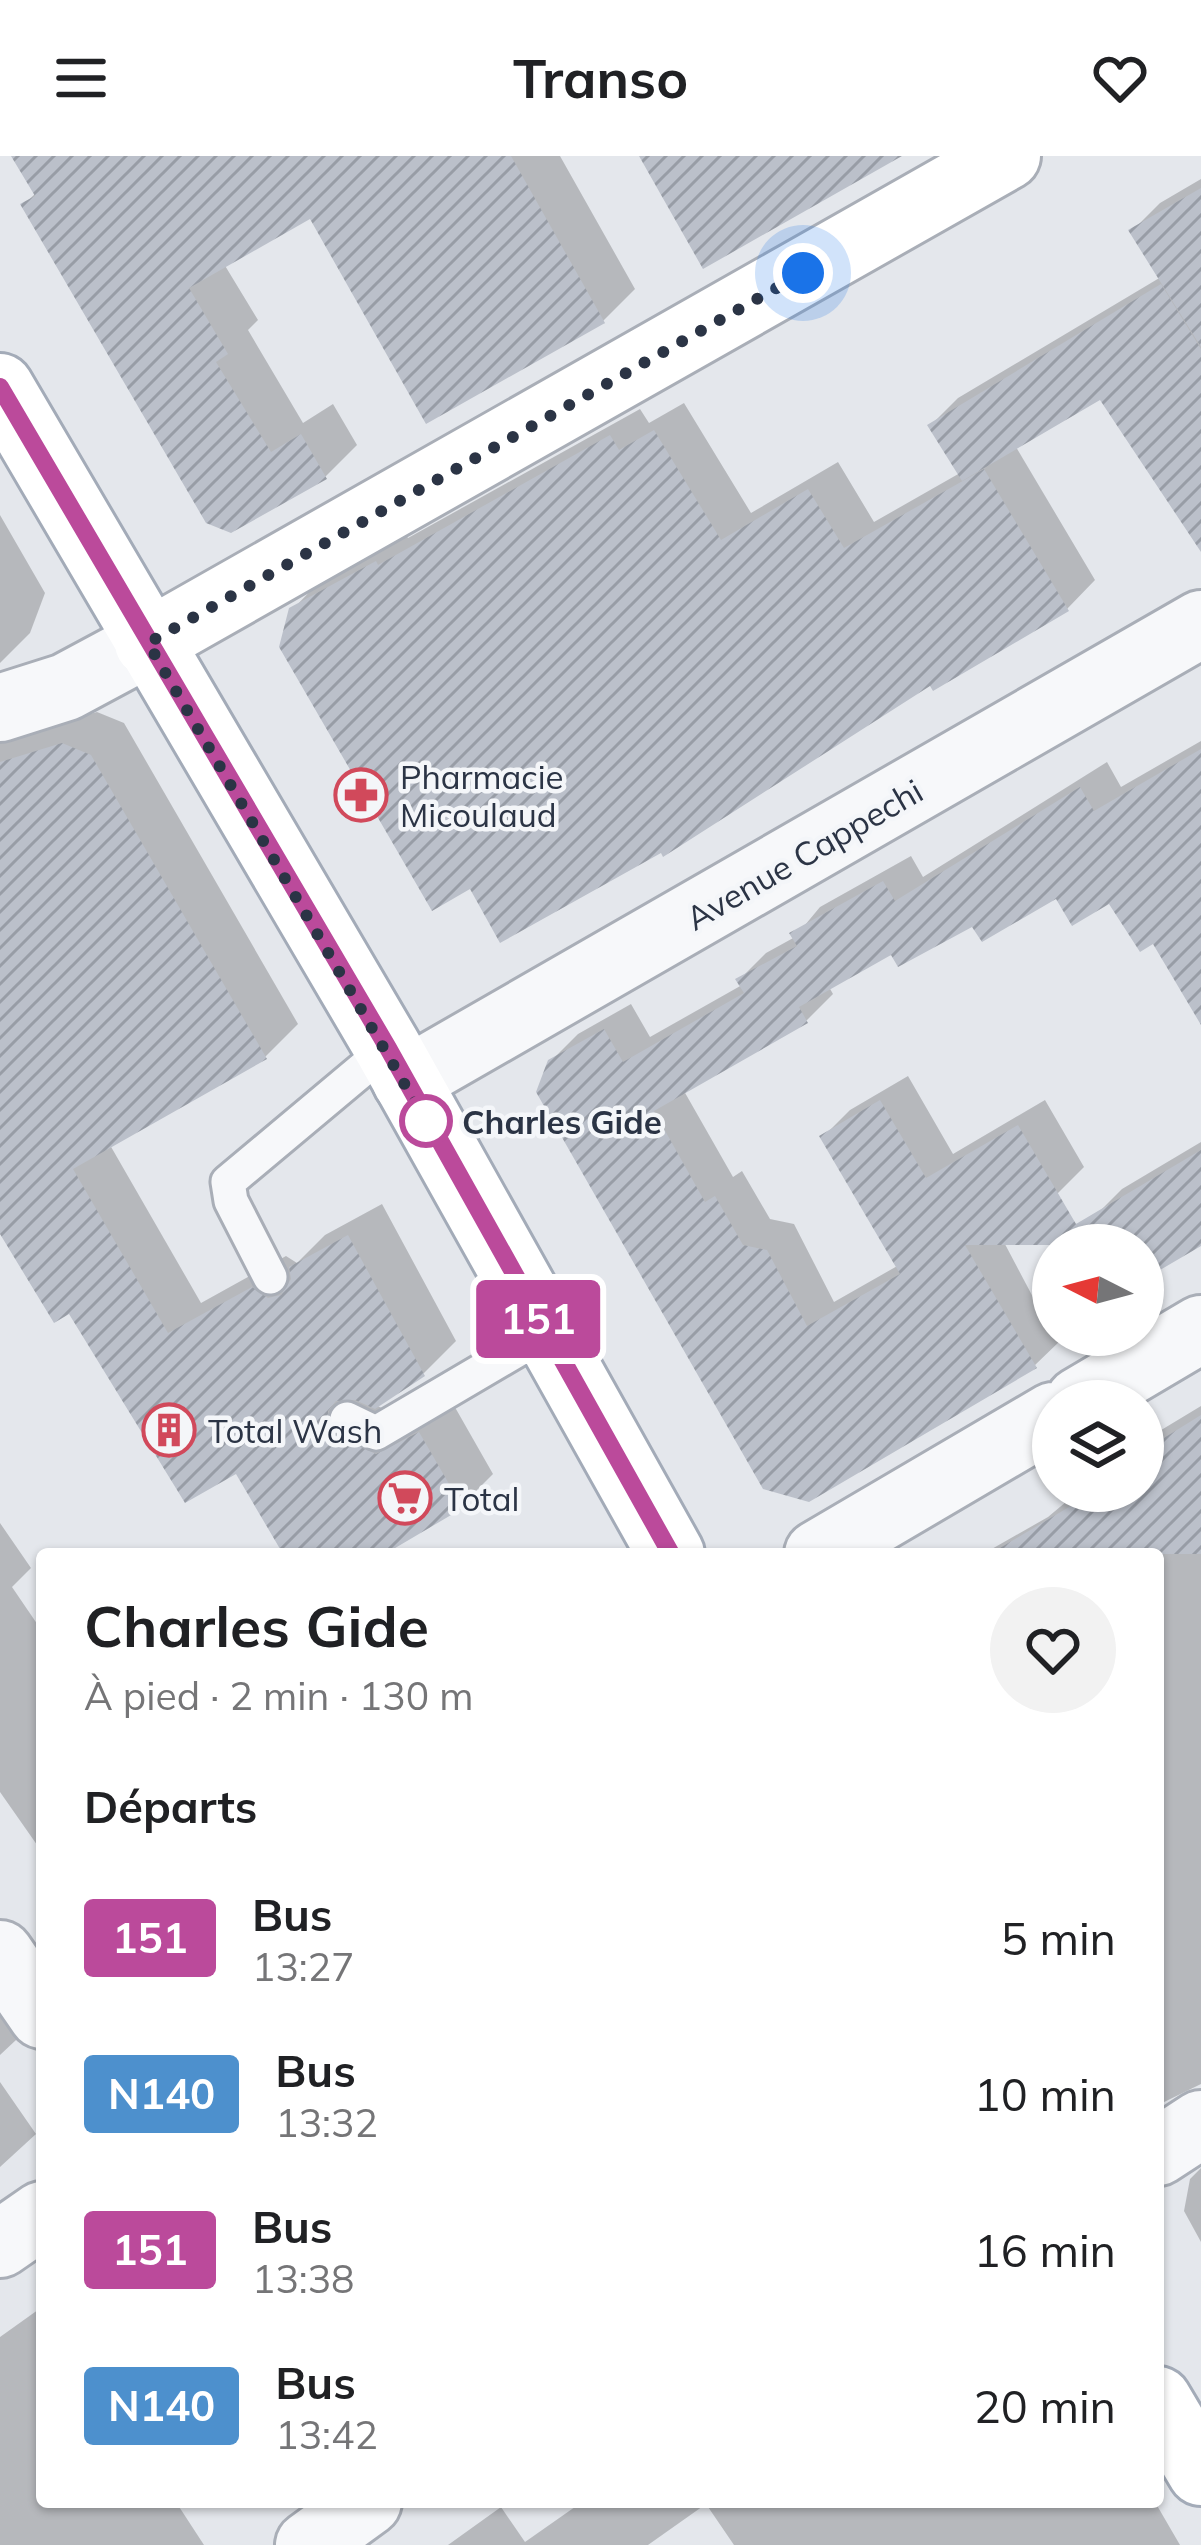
<!DOCTYPE html>
<html lang="fr">
<head>
<meta charset="utf-8">
<style>
  :root { --surface:#fff; --page:#f2f2f2; --text:#202124; --muted:#757577 }
  body { margin:0; font-family:Mulish,sans-serif; background:var(--page); color:var(--text); height:100vh; display:flex; flex-direction:column; font-size:45px; white-space:nowrap }
  * { box-sizing:border-box; margin:0 }
  p { font-size:39px; color:var(--muted) }
  .icon { flex:none; width:66px; height:66px; fill:none; stroke:currentColor; stroke-width:2; stroke-linecap:round; stroke-linejoin:round }
  .map { position:relative; flex:1; overflow:hidden }
  .panel { position:absolute; left:36px; top:1392px; width:1128px; height:960px; display:flex; flex-direction:column; background:var(--surface); border-radius:12px; box-shadow:0 3px 9px #0004 }
  .panel>* { flex:none }
  .badge { padding:0 24px; border-radius:9px; font-size:42px; line-height:78px }
  .needle { width:78px; rotate:276deg }
  .tools { position:absolute; left:1032px; top:1068px; display:grid; gap:24px }
  .tools a { display:grid; place-items:center; width:132px; height:132px; border-radius:50%; background:var(--surface); box-shadow:0 3px 9px #0004; font-size:60px }
  .you { position:absolute; width:60px; height:60px; margin:-30px; border:9px solid #fff; border-radius:50%; background:#1a73e8; box-shadow:0 0 0 18px #1a73e833 }
  .map>.badge { position:absolute; translate:-50% -50%; box-shadow:0 0 0 6px #fff }
  h2 { padding:0 48px; font-size:45px; line-height:108px }
  .round { display:grid; place-items:center; flex:none; width:126px; height:126px; border-radius:63px; background:var(--page) }
  .headline { display:flex; align-items:center; justify-content:space-between; height:204px; padding:0 48px }
  h1 { font-size:57px; font-weight:700; line-height:90px }
  ul { padding:0; list-style:none }
  li { display:flex; align-items:center; gap:36px; height:156px; padding:0 48px }
  li div { flex:1 }
  li b { display:block; font-size:45px }
  li em { font-style:normal }
  li .badge { min-width:132px; font-weight:700; text-align:center }
  header { display:flex; justify-content:space-between; align-items:center; height:156px; padding:0 48px; background:var(--surface); font-size:54px; font-weight:700 }
  .map>svg:first-child { display:block }
  .shadow { fill:#0003 }
  .building { fill:url(#building-hatch) }
  .lines { fill:none; stroke-linecap:round; stroke-linejoin:round }
  .service-casing { stroke:#a9aeb7; stroke-width:39 }
  .minor-casing { stroke:#a9aeb7; stroke-width:72 }
  .tertiary-casing { stroke:#a9aeb7; stroke-width:72 }
  .secondary-casing { stroke:#a9aeb7; stroke-width:72 }
  .primary-casing { stroke:#a3abb8; stroke-width:72 }
  .service { stroke:#f7f8fa; stroke-width:33 }
  .minor { stroke:#f7f8fa; stroke-width:66 }
  .tertiary { stroke:#f7f8fa; stroke-width:66 }
  .secondary { stroke:#fff; stroke-width:66 }
  .primary { stroke:#fff; stroke-width:66 }
  .line-casing { stroke:#fff; stroke-width:27 }
  .line { stroke:#bb4a9b; stroke-width:18 }
  .walk { stroke:#2b3445; stroke-width:12; stroke-dasharray:0 21.6 }
  .stop-dot { fill:#fff; stroke:#bb4a9b; stroke-width:6 }
  .labels { text-anchor:middle; dominant-baseline:central; stroke-width:9; stroke-linejoin:round; paint-order:stroke }
  .poi-label { font-size:33px; fill:#2b3445; stroke:#f4f6f9; text-anchor:start }
  .street-label { font-size:33px; fill:#2b3445; stroke:#f4f6f9 }
  .stop-label { font-size:33px; font-weight:bold; fill:#2b3445; stroke:#f4f6f9; text-anchor:start }
</style>
</head>
<body>
<header><svg class="icon" aria-label="menu" viewBox="0 0 24 24"><path d="M4 6h16M4 12h16M4 18h16"/></svg>Transo<svg class="icon" aria-label="heart" viewBox="0 0 24 24"><path d="M12 20l-8-8c-3-5 5-10 8-4 3-6 11-1 8 4z"/></svg></header>
<div class="map">
<svg width="1201" height="2389" viewBox="0 0 1201 2389">
  <defs>
    <pattern id="building-hatch" width="6" height="6" patternUnits="userSpaceOnUse" patternTransform="scale(3)"><rect width="6" height="6" fill="#bbc0ca"/><path d="M-1 1l2-2M0 6l6-6M5 7l2-2" fill="none" stroke="#989da6"/></pattern>
  </defs>
  <rect width="100%" height="100%" fill="#e4e7ec"/>
  <path class="shadow" d="M 28,0 L 560,0 L 635,133 L 603,165 L 311,59 L 224,108 L 258,164 L 248,174 L 303,267 L 333,248 L 357,289 L 326,320 L 231,373 L 24,48 L 36,37 Z
    M 1201,23 L 1201,367 L 1101,240 L 1016,291 L 1095,424 L 1067,453 L 931,526 L 662,693 L 471,729 L 292,454 L 321,424 L 406,379 L 408,382 L 640,253 L 649,267 L 684,247 L 751,357 L 838,306 L 874,366 L 960,317 L 931,269 L 958,242 L 1161,121 L 1132,75 L 1160,47 Z
    M 0,359 L 45,437 L 30,477 L 0,507 Z
    M 97,556 L 124,567 L 298,868 L 265,901 L 110,989 L 201,1147 L 286,1100 L 297,1107 L 325,1079 L 382,1048 L 456,1185 L 423,1218 L 376,1249 L 410,1267 L 452,1246 L 493,1318 L 461,1350 L 379,1398 L 286,1398 L 237,1314 L 70,1154 L 0,1073 L 0,584 Z
    M 1201,585 L 1201,863 L 1154,784 L 1110,744 L 1057,739 L 892,795 L 829,831 L 833,838 L 806,865 L 684,935 L 733,1021 L 742,1015 L 770,1063 L 794,1068 L 834,1146 L 899,1109 L 823,981 L 850,954 L 908,920 L 953,998 L 1045,944 L 1084,1011 L 1057,1038 L 997,1073 L 1053,1179 L 1061,1184 L 1034,1210 L 809,1343 L 550,906 L 578,878 L 631,848 L 650,881 L 742,829 L 739,824 L 766,797 L 795,781 L 820,751 L 911,700 L 923,721 L 1107,606 L 1121,631 Z
    M 1201,986 L 1201,1086 L 1143,1120 L 1143,1089 L 1112,1089 L 1095,1060 L 1122,1033 Z
    M 1201,1250 L 1201,1928 L 1158,1949 L 1158,1398 L 983,1398 L 1048,1361 L 1079,1335 L 1143,1335 L 1143,1285 Z
    M 0,1367 L 31,1412 L 12,1431 L 42,1475 L 42,1696 L 0,1636 Z
    M 0,1825 L 31,1870 L 0,1899 Z
    M 0,1926 L 36,1978 L 0,2011 Z
    M 1201,2012 L 1201,2086 L 1184,2055 L 1190,2023 Z
    M 42,2151 L 42,2346 L 176,2346 L 204,2389 L 0,2389 L 0,2181 Z
    M 582,2346 L 1155,2346 L 1180,2389 L 734,2389 L 706,2348 L 648,2389 L 448,2389 L 501,2351 L 525,2386 Z"/>
  <path class="building" d="M 11,0 L 511,0 L 605,167 L 426,268 L 310,63 L 189,132 L 228,198 L 216,206 L 271,296 L 301,278 L 327,323 L 231,377 L 206,367 L 20,48 L 35,40 Z
    M 639,0 L 902,0 L 703,113 Z
    M 1201,32 L 1201,191 L 1128,74 Z
    M 1161,128 L 1201,193 L 1201,396 L 1100,244 L 962,325 L 927,269 Z
    M 654,274 L 721,384 L 808,333 L 844,392 L 984,313 L 1069,455 L 933,535 L 930,530 L 663,701 L 661,697 L 500,787 L 470,733 L 432,755 L 279,491 L 289,452 L 376,405 L 378,409 L 610,279 L 619,294 Z
    M 62,587 L 91,599 L 267,903 L 73,1013 L 168,1177 L 252,1131 L 268,1142 L 281,1139 L 291,1123 L 289,1111 L 348,1079 L 425,1220 L 375,1253 L 355,1244 L 336,1245 L 328,1255 L 329,1274 L 376,1298 L 419,1276 L 463,1352 L 385,1398 L 283,1398 L 236,1318 L 185,1347 L 69,1158 L 54,1167 L 0,1078 L 0,606 Z
    M 1201,593 L 1201,869 L 1153,788 L 1140,796 L 1109,748 L 1072,770 L 1056,743 L 982,786 L 972,771 L 898,811 L 891,799 L 799,851 L 808,867 L 654,955 L 705,1046 L 715,1040 L 743,1089 L 767,1094 L 807,1170 L 900,1118 L 819,980 L 880,944 L 926,1022 L 1018,969 L 1076,1068 L 1201,994 L 1201,1090 L 1143,1124 L 1143,1089 L 965,1089 L 1037,1212 L 809,1346 L 763,1333 L 536,936 L 548,904 L 604,873 L 623,906 L 744,837 L 735,823 L 797,790 L 789,777 L 883,725 L 895,745 L 1080,631 L 1094,655 Z
    M 1201,1259 L 1201,1398 L 990,1398 L 1096,1335 L 1143,1335 L 1143,1295 Z"/>
  <g class="lines">
    <g class="service-casing">
      <path id="service" d="M 270,1121 L 231,1045 L 228,1026 L 388,892
        M 347,1263 L 376,1277 L 546,1177"/>
    </g>
    <g class="minor-casing">
      <path id="minor" d="M 406,925 L 1201,468
        M 1079,1245 L 1201,1173
        M 818,1398 L 1053,1260
        M 0,1798 L 42,1859
        M 1158,1996 L 1201,1968
        M 0,2088 L 42,2059
        M 309,2389 L 368,2346"/>
    </g>
    <g class="tertiary-casing">
      <path id="tertiary" d="M 0,552 L 66,531 L 148,487"/>
    </g>
    <g class="secondary-casing">
      <path id="secondary" d="M 148,487 L 1007,0"/>
    </g>
    <g class="primary-casing">
      <path id="primary" d="M 0,231 L 388,892 L 671,1398
        M 1158,2244 L 1201,2316"/>
    </g>
    <use href="#service" class="service"/>
    <use href="#minor" class="minor"/>
    <use href="#tertiary" class="tertiary"/>
    <use href="#secondary" class="secondary"/>
    <use href="#primary" class="primary"/>
  </g>
  <g class="lines">
    <g class="line-casing">
      <path id="line" d="M 0,231 L 388,892 L 671,1398"/>
    </g>
    <use href="#line" class="line"/>
    <path class="walk" d="M 426,965 L 148,487 L 803,117"/>
  </g>
  <defs>
    <g id="pharmacy-ring" transform="scale(2.7)"><circle r="9.5" fill="#f4f6f9" stroke="#d1495b" stroke-width="1.5"/><path d="M-2-6h4v4h4v4h-4v4h-4v-4h-4v-4h4Z" fill="#d1495b"/></g>
    <g id="building-ring" transform="scale(2.7)"><circle r="9.5" fill="#f4f6f9" stroke="#d1495b" stroke-width="1.5"/><path d="M-4-6H4V6H1V3H-1V6H-4ZM-2.5-4.3h1.7v1.8h-1.7ZM.8-4.3h1.7v1.8H.8ZM-2.5-1h1.7V.8h-1.7ZM.8-1h1.7V.8H.8Z" fill="#d1495b"/></g>
    <g id="supermarket-ring" transform="scale(2.7)"><circle r="9.5" fill="#f4f6f9" stroke="#d1495b" stroke-width="1.5"/><path d="M-6-5.5h2.5l.6 2H6L4.5 2H-2.5L-4.4-4H-6ZM-1.5 3.2a1.3 1.3 0 1 0 .1 0ZM3 3.2a1.3 1.3 0 1 0 .1 0Z" fill="#d1495b"/></g>
  </defs>
  <g fill-rule="evenodd">
    <use href="#pharmacy-ring" x="361" y="639"/>
    <use href="#building-ring" x="169" y="1274"/>
    <use href="#supermarket-ring" x="405" y="1342"/>
  </g>
  <circle class="stop-dot" cx="426" cy="965" r="24"/>
  <g class="labels">
    <g class="poi-label">
      <text x="400" y="620">Pharmacie<tspan x="400" dy="38">Micoulaud</tspan></text>
      <text x="208" y="1274">Total Wash</text>
      <text x="444" y="1342">Total</text>
    </g>
    <g class="street-label">
      <text transform="translate(804 698) rotate(-30)">Avenue Cappechi</text>
    </g>
    <g class="stop-label">
      <text x="462" y="965">Charles Gide</text>
    </g>
  </g>
</svg>
<div class="tools">
<a><svg class="needle" viewBox="-14 -14 28 28"><path d="M0-13l5 13h-10z" fill="#e53935"/><path d="M0 13l5-13h-10z" fill="#757577"/></svg></a>
<a><svg class="icon" aria-label="layers" viewBox="0 0 24 24"><path d="M12 4l9 5-9 5-9-5zM3 14l9 5 9-5"/></svg></a>
</div>
<div class="you" style="left:803px;top:117px"></div>
<b class="badge" style="left:538px;top:1163px;background:#bb4a9b;color:#fff">151</b>
<section class="panel">
<div class="headline"><div><h1>Charles Gide</h1><p>À pied · 2 min · 130 m</p></div><a class="round"><svg class="icon" aria-label="heart" viewBox="0 0 24 24"><path d="M12 20l-8-8c-3-5 5-10 8-4 3-6 11-1 8 4z"/></svg></a></div>
<h2>Départs</h2>
<ul>
<li><span class="badge" style="background:#bb4a9b;color:#fff">151</span><div><b>Bus</b><p>13:27</p></div><em>5 min</em></li>
<li><span class="badge" style="background:#4d90cd;color:#fff">N140</span><div><b>Bus</b><p>13:32</p></div><em>10 min</em></li>
<li><span class="badge" style="background:#bb4a9b;color:#fff">151</span><div><b>Bus</b><p>13:38</p></div><em>16 min</em></li>
<li><span class="badge" style="background:#4d90cd;color:#fff">N140</span><div><b>Bus</b><p>13:42</p></div><em>20 min</em></li>
</ul>
</section>
</div>
</body>
</html>
